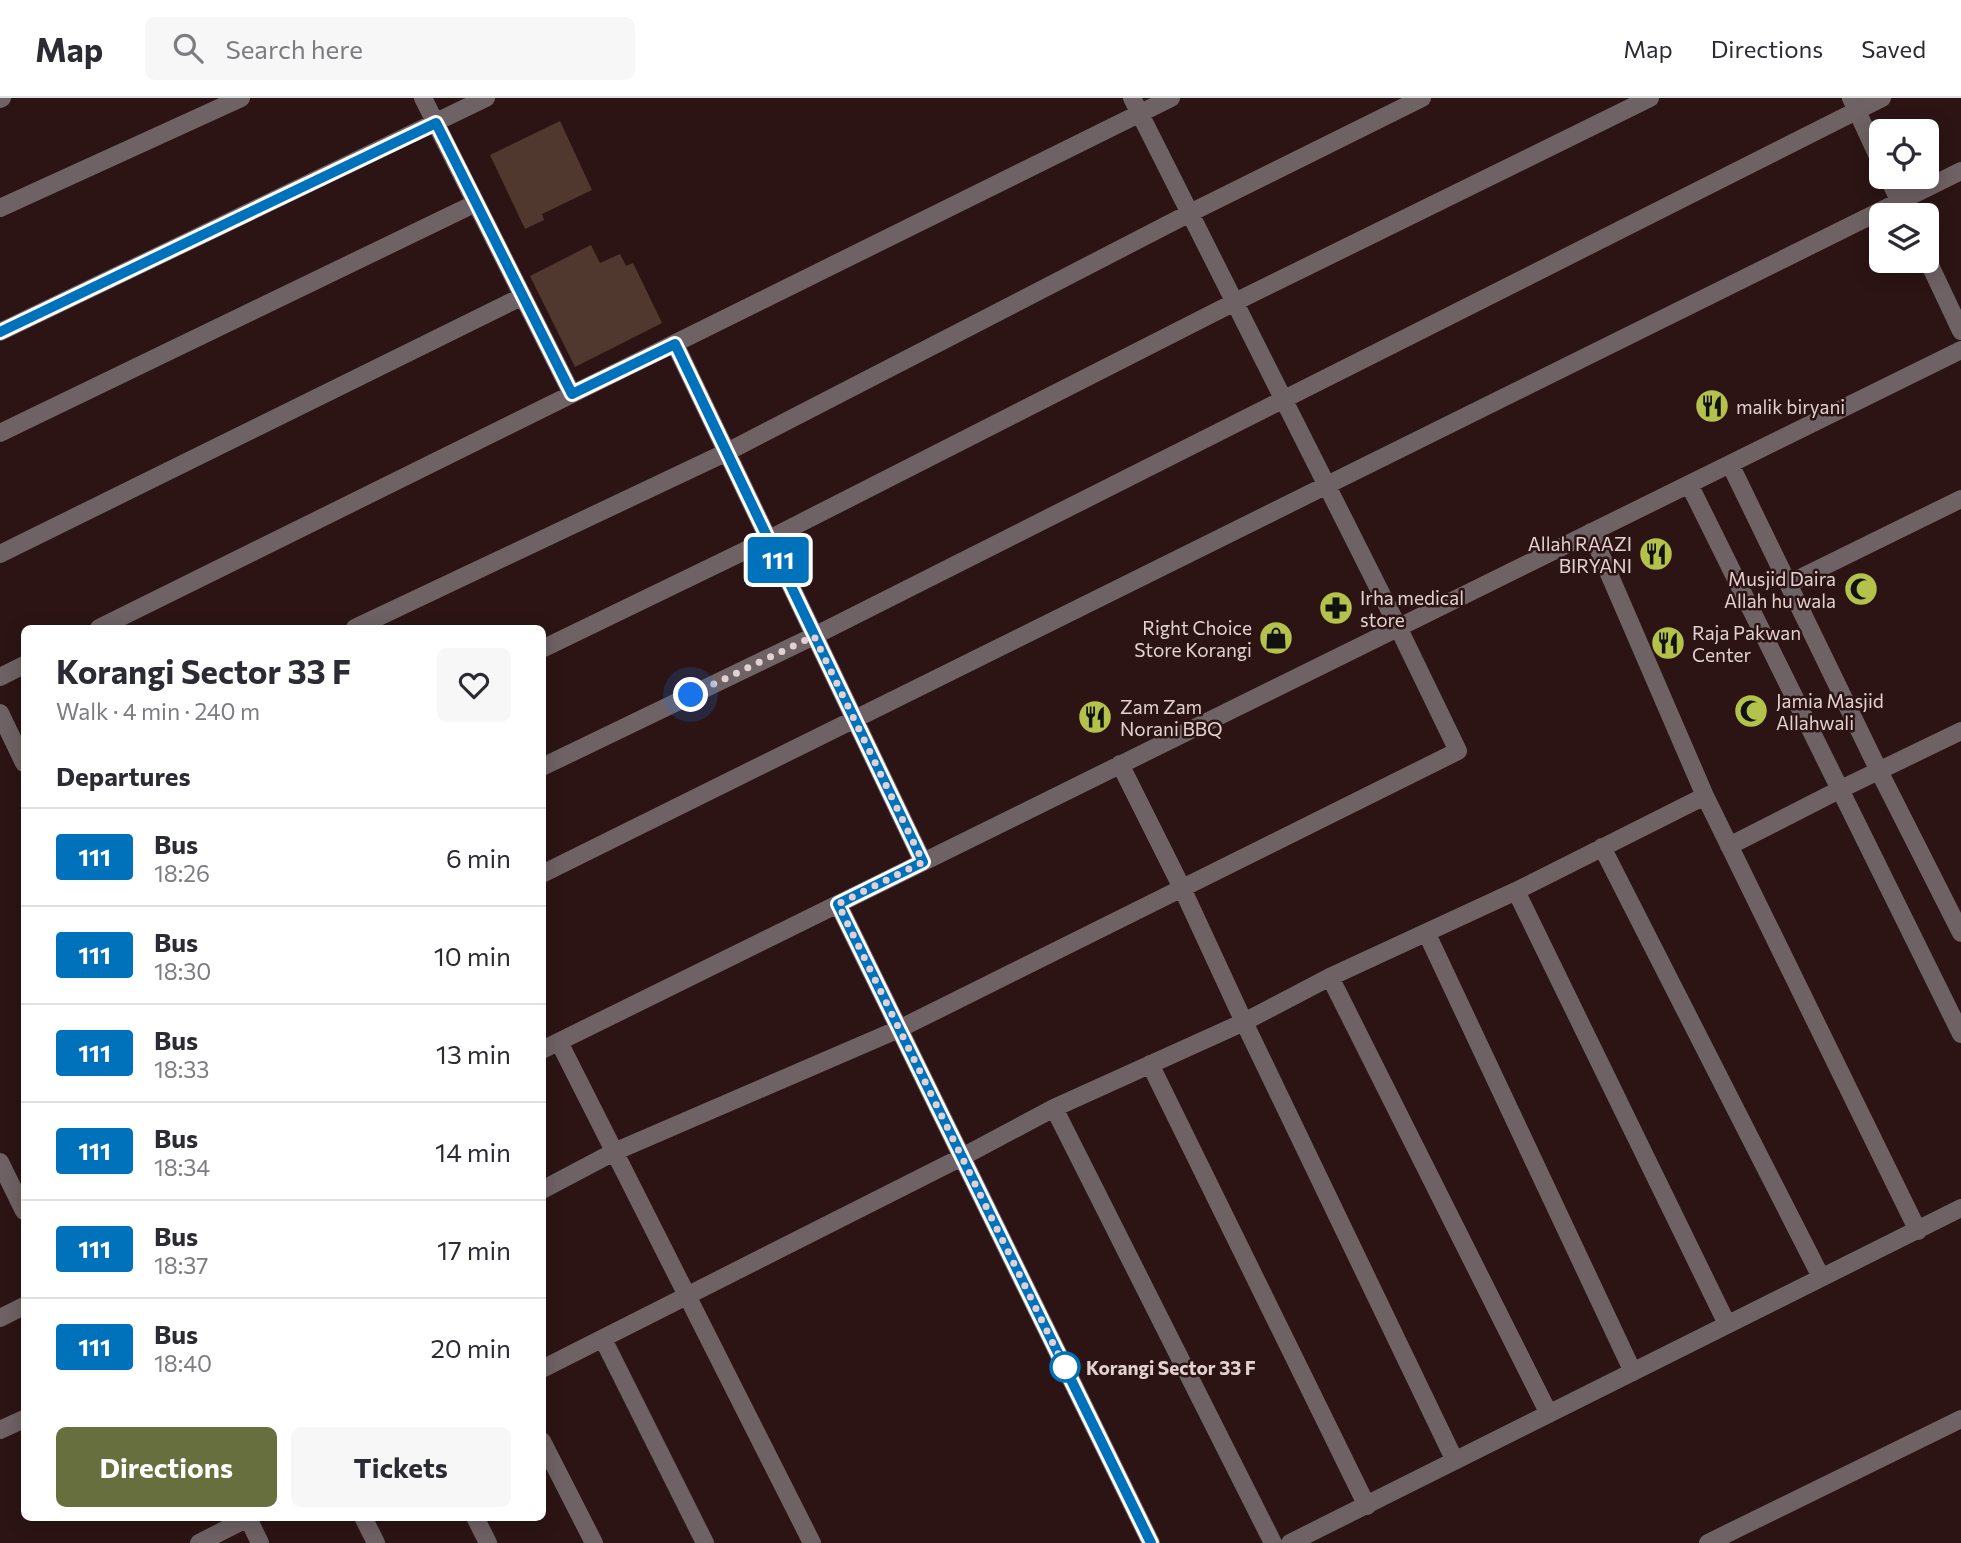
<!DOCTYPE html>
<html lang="en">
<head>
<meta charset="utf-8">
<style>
  :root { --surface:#fff; --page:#f7f7f7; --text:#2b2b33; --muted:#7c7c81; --line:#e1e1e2; --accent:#686f3e }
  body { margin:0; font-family:Commissioner,sans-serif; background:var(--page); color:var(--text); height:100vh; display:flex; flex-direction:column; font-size:26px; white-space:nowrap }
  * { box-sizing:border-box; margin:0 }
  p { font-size:23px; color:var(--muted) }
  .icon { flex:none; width:38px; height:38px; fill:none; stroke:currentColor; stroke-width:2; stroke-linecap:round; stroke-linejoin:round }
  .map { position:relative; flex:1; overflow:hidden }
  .side { position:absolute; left:21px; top:527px; width:525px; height:896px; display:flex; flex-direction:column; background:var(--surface); border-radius:10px; box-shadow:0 4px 18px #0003 }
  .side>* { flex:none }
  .badge { padding:0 14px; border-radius:5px; font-size:24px; line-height:46px }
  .fabs { position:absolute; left:1869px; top:21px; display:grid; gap:14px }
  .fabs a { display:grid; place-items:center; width:70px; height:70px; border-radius:10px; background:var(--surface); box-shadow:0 4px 18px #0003; font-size:35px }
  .you { position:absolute; width:35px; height:35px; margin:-18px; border:5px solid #fff; border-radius:50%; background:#1a73e8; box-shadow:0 0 0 10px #1a73e833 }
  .map>.badge { position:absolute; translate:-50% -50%; box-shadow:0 0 0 4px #fff }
  h2 { padding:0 35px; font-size:26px; line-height:63px }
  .round { display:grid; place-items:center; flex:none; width:74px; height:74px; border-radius:10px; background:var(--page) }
  .summary { display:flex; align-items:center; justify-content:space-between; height:119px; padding:0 35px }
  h1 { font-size:33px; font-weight:700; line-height:52px }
  .action { display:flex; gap:14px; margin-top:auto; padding:14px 35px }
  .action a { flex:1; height:80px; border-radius:10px; background:var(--accent); color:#fff; font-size:28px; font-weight:700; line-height:80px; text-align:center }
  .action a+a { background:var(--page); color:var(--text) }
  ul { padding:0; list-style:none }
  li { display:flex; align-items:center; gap:21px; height:98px; padding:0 35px; border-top:2px solid var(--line) }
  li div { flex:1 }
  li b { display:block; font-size:26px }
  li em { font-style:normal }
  li .badge { min-width:77px; font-weight:700; text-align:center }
  header { display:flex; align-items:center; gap:42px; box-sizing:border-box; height:98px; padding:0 35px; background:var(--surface); border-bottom:2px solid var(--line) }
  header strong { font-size:33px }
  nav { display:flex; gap:38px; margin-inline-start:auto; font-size:24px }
  .search { width:490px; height:63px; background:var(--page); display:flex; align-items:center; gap:18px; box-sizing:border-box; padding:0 24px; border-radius:10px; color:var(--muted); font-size:26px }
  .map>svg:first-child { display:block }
  .building { fill:#51382f }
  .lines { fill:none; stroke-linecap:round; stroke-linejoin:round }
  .minor { stroke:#6f6265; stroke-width:18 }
  .line-casing { stroke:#fff; stroke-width:16 }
  .line { stroke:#0072bc; stroke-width:10 }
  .walk { stroke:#e2d1d0; stroke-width:7; stroke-dasharray:0 12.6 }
  .stop-dot { fill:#fff; stroke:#0072bc; stroke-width:3.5 }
  .labels { text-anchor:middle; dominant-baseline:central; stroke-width:5; stroke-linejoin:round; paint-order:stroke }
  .poi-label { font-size:19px; fill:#e2d1d0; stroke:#2c1414; text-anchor:start }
  .stop-label { font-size:19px; font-weight:bold; fill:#e2d1d0; stroke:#2c1414; text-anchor:start }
</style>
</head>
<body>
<header>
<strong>Map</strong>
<div class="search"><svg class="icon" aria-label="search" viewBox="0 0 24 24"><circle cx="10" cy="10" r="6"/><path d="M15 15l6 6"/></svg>Search here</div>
<nav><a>Map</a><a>Directions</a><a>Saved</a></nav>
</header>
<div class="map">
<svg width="1961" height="1445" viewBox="0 0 1961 1445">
  <rect width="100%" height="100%" fill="#2c1414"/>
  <path class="building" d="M 560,23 L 592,92 L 542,116 L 544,122 L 525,131 L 490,57 Z
    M 591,147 L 600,165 L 620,156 L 626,168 L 633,165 L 662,225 L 575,269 L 530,178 Z"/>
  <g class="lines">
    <path class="minor" d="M 423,0 L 572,296
      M 1851,0 L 1881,65
      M 0,1 L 2,0
      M 1888,79 L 1906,117
      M 0,110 L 241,0
      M 1927,161 L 1961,233
      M 0,234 L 486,0
      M 675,246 L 923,764
      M 0,335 L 476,105
      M 1730,366 L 1879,673 L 1961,835
      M 1689,386 L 1961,936
      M 1591,434 L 1705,698
      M 0,456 L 523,198
      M 1788,486 L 1961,401
      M 99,530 L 1171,0
      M 355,530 L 727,354 L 1190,115 L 1422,0
      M 542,551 L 769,441 L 1235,204 L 1650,0
      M 0,579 L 24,567
      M 0,615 L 24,665
      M 1120,666 L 1182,790 L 1244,924 L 1455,1363
      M 542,669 L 814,538 L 1882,0
      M 1729,748 L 1839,692 L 1961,633
      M 1602,749 L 1821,1179
      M 542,776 L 1961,73
      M 1516,793 L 1727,1226
      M 838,806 L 1151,1445
      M 1427,836 L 1633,1274
      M 1330,879 L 1549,1316
      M 559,944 L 812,1445
      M 542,952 L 1961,252
      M 1150,966 L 1367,1408
      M 1054,1010 L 1273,1445
      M 0,1064 L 24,1113
      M 542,1092 L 614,1054 L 899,931 L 1458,653 L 1398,529 L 1132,0
      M 0,1220 L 24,1208
      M 603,1241 L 705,1445
      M 542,1271 L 962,1059 L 1054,1010 L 1244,924 L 1330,879 L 1516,793 L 1705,698 L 1918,1133
      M 0,1332 L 24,1321
      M 542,1343 L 594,1445
      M 363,1419 L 376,1445
      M 475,1419 L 488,1445
      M 248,1420 L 260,1445
      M 199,1445 L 250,1419
      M 1290,1445 L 1961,1110
      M 1708,1445 L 1961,1321"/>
  </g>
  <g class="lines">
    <g class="line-casing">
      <path id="line" d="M 0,234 L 436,25 L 572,296 L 675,246 L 923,764 L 838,806 L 1151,1445"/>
    </g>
    <use href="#line" class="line"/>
    <path class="walk" d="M 691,597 L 814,538 L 923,764 L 838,806 L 1068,1276 L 1065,1269"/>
  </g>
  <defs>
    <g id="restaurant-disc" transform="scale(1.75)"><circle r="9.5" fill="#b3c24b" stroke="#2c1414"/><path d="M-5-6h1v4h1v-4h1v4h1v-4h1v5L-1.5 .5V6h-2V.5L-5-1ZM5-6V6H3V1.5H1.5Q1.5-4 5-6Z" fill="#111"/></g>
    <g id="mosque-disc" transform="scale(1.75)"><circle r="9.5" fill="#b3c24b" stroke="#2c1414"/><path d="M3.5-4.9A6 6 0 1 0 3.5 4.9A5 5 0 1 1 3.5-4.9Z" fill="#111"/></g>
    <g id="pharmacy-disc" transform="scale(1.75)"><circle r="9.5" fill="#b3c24b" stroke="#2c1414"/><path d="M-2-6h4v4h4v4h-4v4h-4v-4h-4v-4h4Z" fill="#111"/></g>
    <g id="shop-disc" transform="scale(1.75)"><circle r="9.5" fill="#b3c24b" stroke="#2c1414"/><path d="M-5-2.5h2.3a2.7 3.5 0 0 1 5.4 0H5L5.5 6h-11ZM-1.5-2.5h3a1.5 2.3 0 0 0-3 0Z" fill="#111"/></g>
  </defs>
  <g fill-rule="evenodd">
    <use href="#restaurant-disc" x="1712" y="308"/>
    <use href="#restaurant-disc" x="1656" y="456"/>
    <use href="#mosque-disc" x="1861" y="491"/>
    <use href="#pharmacy-disc" x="1336" y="510"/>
    <use href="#shop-disc" x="1276" y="540"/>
    <use href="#restaurant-disc" x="1668" y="545"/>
    <use href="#mosque-disc" x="1751" y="613"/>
    <use href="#restaurant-disc" x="1095" y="619"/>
  </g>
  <circle class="stop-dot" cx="1065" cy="1269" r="14"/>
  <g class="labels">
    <g class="poi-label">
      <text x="1736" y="308">malik biryani</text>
      <text x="1632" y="445" text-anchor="end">Allah RAAZI<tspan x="1632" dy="22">BIRYANI</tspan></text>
      <text x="1836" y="480" text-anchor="end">Musjid Daira<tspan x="1836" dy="22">Allah hu wala</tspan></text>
      <text x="1360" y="499">Irha medical<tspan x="1360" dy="22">store</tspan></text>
      <text x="1252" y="529" text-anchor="end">Right Choice<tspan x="1252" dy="22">Store Korangi</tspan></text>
      <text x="1692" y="534">Raja Pakwan<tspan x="1692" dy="22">Center</tspan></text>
      <text x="1776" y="602">Jamia Masjid<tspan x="1776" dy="22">Allahwali</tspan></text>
      <text x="1120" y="608">Zam Zam<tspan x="1120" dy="22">Norani BBQ</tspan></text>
    </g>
    <g class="stop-label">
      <text x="1086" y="1269">Korangi Sector 33 F</text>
    </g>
  </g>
</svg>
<div class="fabs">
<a><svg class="icon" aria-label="locate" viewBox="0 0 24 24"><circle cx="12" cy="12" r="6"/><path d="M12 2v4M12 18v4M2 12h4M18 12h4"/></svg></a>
<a><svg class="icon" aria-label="layers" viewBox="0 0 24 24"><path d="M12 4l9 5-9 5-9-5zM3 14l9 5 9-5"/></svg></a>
</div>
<div class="you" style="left:691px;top:597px"></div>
<b class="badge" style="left:778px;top:462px;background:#0072bc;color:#fff">111</b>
<section class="side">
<div class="summary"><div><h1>Korangi Sector 33 F</h1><p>Walk · 4 min · 240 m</p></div><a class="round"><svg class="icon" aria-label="heart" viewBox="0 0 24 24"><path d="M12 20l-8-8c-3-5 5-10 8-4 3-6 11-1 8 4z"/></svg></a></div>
<h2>Departures</h2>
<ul>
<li><span class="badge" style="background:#0072bc;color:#fff">111</span><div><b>Bus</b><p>18:26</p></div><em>6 min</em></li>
<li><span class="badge" style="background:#0072bc;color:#fff">111</span><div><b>Bus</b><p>18:30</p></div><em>10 min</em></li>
<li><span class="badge" style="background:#0072bc;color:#fff">111</span><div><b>Bus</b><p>18:33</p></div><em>13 min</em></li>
<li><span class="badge" style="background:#0072bc;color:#fff">111</span><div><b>Bus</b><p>18:34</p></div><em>14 min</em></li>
<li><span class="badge" style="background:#0072bc;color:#fff">111</span><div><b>Bus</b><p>18:37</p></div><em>17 min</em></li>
<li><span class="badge" style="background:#0072bc;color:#fff">111</span><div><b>Bus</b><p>18:40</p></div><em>20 min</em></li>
</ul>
<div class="action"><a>Directions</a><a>Tickets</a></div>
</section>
</div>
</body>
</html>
